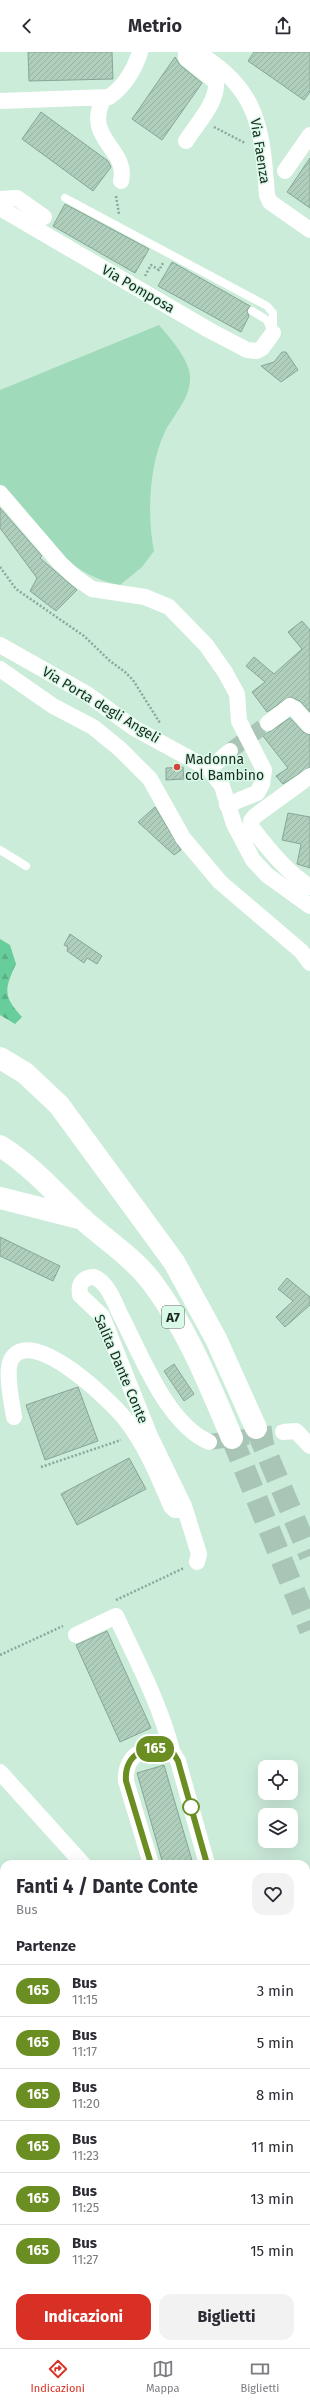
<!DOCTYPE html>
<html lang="it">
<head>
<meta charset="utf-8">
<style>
  :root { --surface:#fff; --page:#f2f2f3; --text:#2b2b33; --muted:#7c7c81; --line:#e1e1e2; --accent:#d93025 }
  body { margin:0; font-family:"Fira Sans",sans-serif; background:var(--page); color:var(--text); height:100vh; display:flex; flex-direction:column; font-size:15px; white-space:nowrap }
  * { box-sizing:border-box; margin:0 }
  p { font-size:13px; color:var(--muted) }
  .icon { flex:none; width:22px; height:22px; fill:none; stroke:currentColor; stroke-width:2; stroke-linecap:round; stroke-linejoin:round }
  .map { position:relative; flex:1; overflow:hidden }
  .sheet { position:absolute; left:0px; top:1808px; width:310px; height:488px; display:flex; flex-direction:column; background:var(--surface); border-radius:12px 12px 0 0; box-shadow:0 4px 16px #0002 }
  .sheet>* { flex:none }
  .badge { padding:0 8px; border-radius:13px; font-size:14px; line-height:26px }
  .tools { position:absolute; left:258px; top:1708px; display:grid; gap:8px }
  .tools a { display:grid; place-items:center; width:40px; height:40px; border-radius:8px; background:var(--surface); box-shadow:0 4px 16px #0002; font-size:20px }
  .map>.badge { position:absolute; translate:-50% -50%; box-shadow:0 0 0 2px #fff }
  h2 { padding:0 16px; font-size:15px; line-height:36px }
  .round { display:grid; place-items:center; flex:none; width:42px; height:42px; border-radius:12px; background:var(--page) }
  .head { display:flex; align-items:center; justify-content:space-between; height:68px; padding:0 16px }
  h1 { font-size:19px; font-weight:700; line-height:30px }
  .button { display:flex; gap:8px; margin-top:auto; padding:8px 16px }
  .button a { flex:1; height:46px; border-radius:12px; background:var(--accent); color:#fff; font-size:16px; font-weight:700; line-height:46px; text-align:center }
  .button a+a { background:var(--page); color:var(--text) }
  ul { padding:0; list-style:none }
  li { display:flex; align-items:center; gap:12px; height:52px; padding:0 16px; border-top:1px solid var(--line) }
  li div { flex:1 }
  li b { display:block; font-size:15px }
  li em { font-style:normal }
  li .badge { min-width:44px; font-weight:700; text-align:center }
  header { display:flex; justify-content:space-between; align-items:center; height:52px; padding:0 16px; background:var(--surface); font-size:18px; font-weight:700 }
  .dock { display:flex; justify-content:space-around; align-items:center; height:56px; border-top:1px solid var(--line); background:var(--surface); font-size:11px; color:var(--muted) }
  .dock a { display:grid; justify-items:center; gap:2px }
  .dock .on { color:var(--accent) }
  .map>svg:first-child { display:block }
  .forest { fill:url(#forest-firs) }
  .green { fill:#9fdbba }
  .building { fill:url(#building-hatch); stroke:#87a695 }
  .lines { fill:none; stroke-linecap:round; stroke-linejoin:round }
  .minor-tunnel { stroke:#a9c5b5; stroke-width:16; stroke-dasharray:16 8; stroke-linecap:butt }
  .motorway-tunnel { stroke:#a9c5b5; stroke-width:22; stroke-dasharray:22 11; stroke-linecap:butt }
  .path { stroke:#8da697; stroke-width:2.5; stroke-dasharray:2 2; stroke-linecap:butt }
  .service { stroke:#fff; stroke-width:8 }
  .pedestrian { stroke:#fff; stroke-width:12 }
  .minor { stroke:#fff; stroke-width:16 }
  .motorway { stroke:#fff; stroke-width:22 }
  .line-casing { stroke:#fff; stroke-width:9 }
  .line { stroke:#6b8e23; stroke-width:6 }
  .poi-dot { fill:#d2443d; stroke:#d9fae7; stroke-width:1.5 }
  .stop-dot { fill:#fff; stroke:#6b8e23; stroke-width:2 }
  .labels { text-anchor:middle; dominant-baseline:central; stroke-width:3; stroke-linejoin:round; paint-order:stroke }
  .shield { fill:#d9fae7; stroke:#54665c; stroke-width:1 }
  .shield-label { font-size:13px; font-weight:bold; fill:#1b2720 }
  .street-label { font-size:14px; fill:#1b2720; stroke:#d9fae7 }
  .poi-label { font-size:14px; fill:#1b2720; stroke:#d9fae7; text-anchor:start }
</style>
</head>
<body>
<header><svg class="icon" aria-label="back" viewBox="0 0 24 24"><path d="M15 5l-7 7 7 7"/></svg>Metrio<svg class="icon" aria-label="share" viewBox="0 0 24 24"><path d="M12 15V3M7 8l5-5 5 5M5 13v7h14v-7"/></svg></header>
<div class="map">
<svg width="310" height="2296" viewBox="0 0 310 2296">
  <defs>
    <pattern id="forest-firs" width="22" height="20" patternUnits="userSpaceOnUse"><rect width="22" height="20" fill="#67cd9b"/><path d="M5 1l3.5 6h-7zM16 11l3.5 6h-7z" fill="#59b085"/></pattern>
    <pattern id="building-hatch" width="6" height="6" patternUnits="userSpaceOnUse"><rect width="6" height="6" fill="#afcfbc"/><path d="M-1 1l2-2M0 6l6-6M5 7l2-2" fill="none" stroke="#96b2a1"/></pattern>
  </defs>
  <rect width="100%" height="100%" fill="#ccecda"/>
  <path class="forest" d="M 0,887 L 10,893 L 16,912 C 4,938 3,944 22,965 L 15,972 L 0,963 Z
    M 0,2255 L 4,2260 L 4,2292 L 27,2292 L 30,2296 L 0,2296 Z"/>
  <path class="green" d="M 159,273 C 170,286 192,310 190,328 C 189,349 172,364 164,382 C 149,414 147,465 154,499 L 142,515 L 120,533 C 66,524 33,472 0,433 L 0,338 Z"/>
  <path class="building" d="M 28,0 L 112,0 L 113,27 L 29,29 Z
    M 254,0 L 310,0 L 310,40 L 304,48 L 248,9 Z
    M 175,5 L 180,13 L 202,31 L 162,88 L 132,67 Z
    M 41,60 L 108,109 L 111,115 L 93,139 L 22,87 Z
    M 310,106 L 310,156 L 287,140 Z
    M 65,152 L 149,197 L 135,221 L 53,174 Z
    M 172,210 L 250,254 L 247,259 L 249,264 L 241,280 L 158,234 Z
    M 282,300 L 286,300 L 298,318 L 281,330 L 261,314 L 274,310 Z
    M 0,456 L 42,504 L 40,506 L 77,538 L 56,559 L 30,539 L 37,526 L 0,476 Z
    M 302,569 L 310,578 L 310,660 L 300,649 L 290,645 L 267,660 L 252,640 L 265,630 L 246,614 L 254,605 L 274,622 L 302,597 L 288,580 Z
    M 290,666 L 303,680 L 310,683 L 310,715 L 283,732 L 276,724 L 288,716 L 263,684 Z
    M 183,715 L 184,727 L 166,728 L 166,716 Z
    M 155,755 L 181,798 L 174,803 L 138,770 Z
    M 288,761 L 310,765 L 310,816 L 297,812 L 301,792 L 282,788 Z
    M 70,882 L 102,904 L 97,912 L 87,906 L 84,911 L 67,899 L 68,895 L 64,893 Z
    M 0,1185 L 60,1214 L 53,1229 L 0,1204 Z
    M 287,1226 L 310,1245 L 310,1253 L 285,1275 L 276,1265 L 293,1249 L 278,1237 Z
    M 174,1312 L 194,1342 L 184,1349 L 164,1319 Z
    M 78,1335 L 98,1389 L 45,1408 L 26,1353 Z
    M 129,1406 L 146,1437 L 77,1473 L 61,1442 Z
    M 107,1579 L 151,1676 L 120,1690 L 76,1593 Z
    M 164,1713 L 193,1812 L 163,1812 L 137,1721 Z"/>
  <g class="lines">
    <path class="minor-tunnel" d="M 230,699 L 268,671
      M 209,1390 L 283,1380"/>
    <path class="motorway-tunnel" d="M 256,1376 L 310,1504
      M 232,1386 L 310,1578"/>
    <path class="path" d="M 214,75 L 245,91
      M 116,144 L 119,162
      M 145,224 L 151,213 L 159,218 L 163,211
      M 0,515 L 16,537 L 84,584 L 110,609 L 125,620 L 133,628 L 160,671
      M 41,1415 L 121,1388
      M 116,1548 L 184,1516
      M 0,1603 L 63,1574"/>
    <path class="service" d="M 65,146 L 267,254 L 273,261 L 273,281
      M 252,259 L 267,268 L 272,281
      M 0,798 L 26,814
      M 230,2296 L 233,2292"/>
    <path class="pedestrian" d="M 0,2245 L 4,2250
      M 34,2292 L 37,2296"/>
    <path class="minor" d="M 196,0 C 259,36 262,77 267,143 L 270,150 L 310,178
      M 104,46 C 82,86 129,97 121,129
      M 0,49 L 109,45 C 124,35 135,17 140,0
      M 186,89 C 196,73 218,50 216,30 L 186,6 L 186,0
      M 285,119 L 310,83
      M 0,147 L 17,146 L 44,165
      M 0,156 L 209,278 L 247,298 L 257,299 L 262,296 L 273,281
      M 0,441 L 60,511 L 75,525 L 92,537 L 145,545 L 169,555 L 206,593 L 225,620 L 237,642 L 239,669 L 264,718 L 262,732 L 257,741 L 227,753
      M 0,593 L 87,642 L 134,676 L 209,717 L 222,734 L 234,772 L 253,808 L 267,823 L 310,854
      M 0,617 L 53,654 L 93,675 L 120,697 L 150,727 L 183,786 L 220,830 L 301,899 L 310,911
      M 268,671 L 290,654 L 295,657 L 310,674
      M 209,717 L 230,699
      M 310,724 L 255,764 L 251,769 L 252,776 C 269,798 286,819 310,835
      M 14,1365 C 12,1352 5,1320 11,1308 C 31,1271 112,1350 126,1368 C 146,1394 158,1424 171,1454 L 175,1458 L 181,1457 L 184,1454 L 150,1384 L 102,1264 L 80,1243 C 78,1232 83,1225 94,1225 C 108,1231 114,1249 120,1262 C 141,1302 166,1371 209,1390
      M 283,1380 L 296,1379 L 310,1394
      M 184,1454 L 199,1502 L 197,1510
      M 76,1583 L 116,1564 C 137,1609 160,1652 172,1699
      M 0,1720 L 83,1812
      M 151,1812 L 126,1729 C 124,1702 148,1690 172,1699 L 178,1709 L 207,1812
      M 0,1857 L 4,1861
      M 0,1919 L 4,1925
      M 0,2055 L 4,2059
      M 306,2131 L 310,2138
      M 164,2292 L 166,2296"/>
    <path class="motorway" d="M 0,1006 L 25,1021 L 59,1053 L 174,1210 L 216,1287 L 256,1376
      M 0,1094 C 29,1112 53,1138 77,1162 C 101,1185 131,1203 151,1229 C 187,1276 209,1332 232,1386
      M 0,1146 L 83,1167"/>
  </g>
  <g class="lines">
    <g class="line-casing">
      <path id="line" d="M 151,1812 L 126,1729 C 124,1702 148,1690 172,1699 L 178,1709 L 207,1812"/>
    </g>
    <use href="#line" class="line"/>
  </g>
  <circle class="poi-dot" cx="177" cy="715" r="4"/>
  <circle class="stop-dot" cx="191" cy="1755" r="8"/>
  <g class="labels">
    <rect class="shield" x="162" y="1254" width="22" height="22" rx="3"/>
    <g class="shield-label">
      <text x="173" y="1265">A7</text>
    </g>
    <g class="street-label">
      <text transform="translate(260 99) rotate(81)">Via Faenza</text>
      <text transform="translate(138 237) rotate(30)">Via Pomposa</text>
      <text transform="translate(101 653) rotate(31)">Via Porta degli Angeli</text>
      <text transform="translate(121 1317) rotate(67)">Salita Dante Conte</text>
    </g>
    <g class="poi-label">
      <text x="185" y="707">Madonna<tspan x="185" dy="16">col Bambino</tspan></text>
    </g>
  </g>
</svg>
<div class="tools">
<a><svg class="icon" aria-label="locate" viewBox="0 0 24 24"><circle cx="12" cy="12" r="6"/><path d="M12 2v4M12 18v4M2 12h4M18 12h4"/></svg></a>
<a><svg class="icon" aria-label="layers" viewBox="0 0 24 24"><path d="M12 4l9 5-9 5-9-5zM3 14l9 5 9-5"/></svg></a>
</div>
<b class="badge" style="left:155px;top:1697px;background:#6b8e23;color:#fff">165</b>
<section class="sheet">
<div class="head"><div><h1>Fanti 4 / Dante Conte</h1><p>Bus</p></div><a class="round"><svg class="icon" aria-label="heart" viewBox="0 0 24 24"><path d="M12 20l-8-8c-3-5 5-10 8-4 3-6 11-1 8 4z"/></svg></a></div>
<h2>Partenze</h2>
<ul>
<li><span class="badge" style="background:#6b8e23;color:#fff">165</span><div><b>Bus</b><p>11:15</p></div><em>3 min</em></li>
<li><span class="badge" style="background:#6b8e23;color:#fff">165</span><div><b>Bus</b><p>11:17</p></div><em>5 min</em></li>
<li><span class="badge" style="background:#6b8e23;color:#fff">165</span><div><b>Bus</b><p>11:20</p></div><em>8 min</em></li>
<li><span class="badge" style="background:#6b8e23;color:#fff">165</span><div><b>Bus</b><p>11:23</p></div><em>11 min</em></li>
<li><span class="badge" style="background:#6b8e23;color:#fff">165</span><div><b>Bus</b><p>11:25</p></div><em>13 min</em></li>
<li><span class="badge" style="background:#6b8e23;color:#fff">165</span><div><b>Bus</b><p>11:27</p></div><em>15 min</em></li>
</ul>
<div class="button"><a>Indicazioni</a><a>Biglietti</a></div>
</section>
</div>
<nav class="dock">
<a class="on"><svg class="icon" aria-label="directions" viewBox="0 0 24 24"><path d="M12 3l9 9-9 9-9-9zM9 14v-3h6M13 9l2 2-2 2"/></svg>Indicazioni</a>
<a><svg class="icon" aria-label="map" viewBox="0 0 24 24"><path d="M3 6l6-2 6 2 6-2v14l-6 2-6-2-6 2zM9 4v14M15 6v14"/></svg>Mappa</a>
<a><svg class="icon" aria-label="tickets" viewBox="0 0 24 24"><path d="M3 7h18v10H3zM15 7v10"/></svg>Biglietti</a>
</nav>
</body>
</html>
